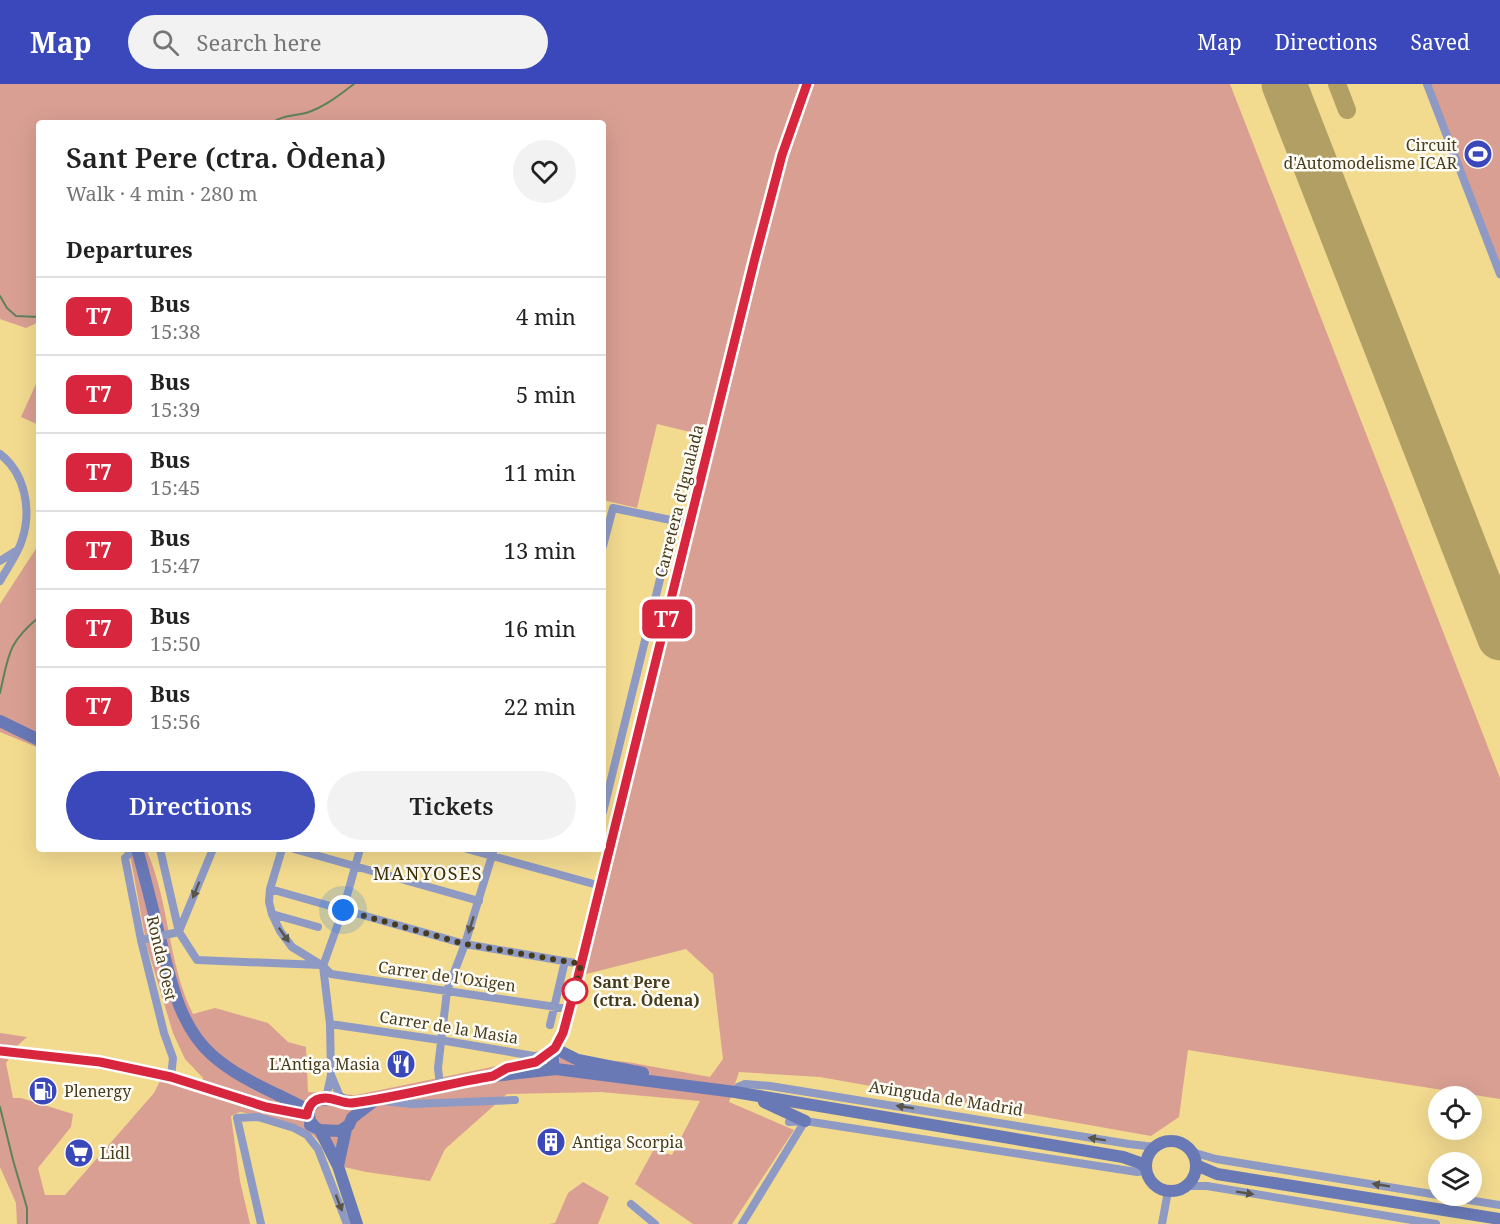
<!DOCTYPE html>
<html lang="en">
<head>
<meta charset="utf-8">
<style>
  :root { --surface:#fff; --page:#f2f2f2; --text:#222; --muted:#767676; --line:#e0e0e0; --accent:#3a48bb }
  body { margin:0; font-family:"Noto Serif",serif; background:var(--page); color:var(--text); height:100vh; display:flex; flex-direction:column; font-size:22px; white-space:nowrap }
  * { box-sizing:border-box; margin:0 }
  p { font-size:20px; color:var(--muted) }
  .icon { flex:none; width:33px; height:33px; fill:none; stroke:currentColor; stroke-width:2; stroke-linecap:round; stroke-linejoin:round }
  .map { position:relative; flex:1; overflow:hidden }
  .details { position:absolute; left:36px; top:36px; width:570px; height:732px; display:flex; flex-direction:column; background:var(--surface); border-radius:6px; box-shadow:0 6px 24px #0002 }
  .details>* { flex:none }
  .badge { padding:0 12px; border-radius:9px; font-size:21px; line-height:39px }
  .fabs { position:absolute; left:1428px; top:1002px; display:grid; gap:12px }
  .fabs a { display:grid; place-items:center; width:54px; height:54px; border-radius:50%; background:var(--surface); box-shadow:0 6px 24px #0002; font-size:30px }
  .you { position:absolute; width:30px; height:30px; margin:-15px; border:4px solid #fff; border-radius:50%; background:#1a73e8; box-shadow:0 0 0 9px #1a73e833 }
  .map>.badge { position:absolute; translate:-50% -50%; box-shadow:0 0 0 3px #fff }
  h2 { padding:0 30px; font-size:22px; line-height:54px }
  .round { display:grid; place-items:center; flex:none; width:63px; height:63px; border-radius:32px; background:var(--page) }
  .head { display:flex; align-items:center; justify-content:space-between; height:102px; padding:0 30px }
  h1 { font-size:28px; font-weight:600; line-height:45px }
  .cta { display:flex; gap:12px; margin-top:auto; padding:12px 30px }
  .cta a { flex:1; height:69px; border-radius:36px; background:var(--accent); color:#fff; font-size:24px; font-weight:600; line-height:69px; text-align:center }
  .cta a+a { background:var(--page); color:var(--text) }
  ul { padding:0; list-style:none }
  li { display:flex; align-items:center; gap:18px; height:78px; padding:0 30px; border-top:2px solid var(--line) }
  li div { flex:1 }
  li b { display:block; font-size:22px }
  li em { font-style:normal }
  li .badge { min-width:66px; font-weight:700; text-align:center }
  header { display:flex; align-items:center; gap:36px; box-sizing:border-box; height:84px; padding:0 30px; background:var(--accent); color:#fff }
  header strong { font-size:28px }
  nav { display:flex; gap:33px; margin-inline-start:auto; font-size:21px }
  .search { width:420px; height:54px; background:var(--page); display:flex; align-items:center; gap:15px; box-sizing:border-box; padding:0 21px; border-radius:33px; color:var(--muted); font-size:22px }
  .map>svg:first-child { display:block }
  .green { fill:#d99f93 }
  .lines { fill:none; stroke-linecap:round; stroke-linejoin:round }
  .stream { stroke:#5f825d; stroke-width:2 }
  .taxiway { stroke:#b29f64; stroke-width:18 }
  .runway { stroke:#b29f64; stroke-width:45 }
  .street { stroke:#8e9ac4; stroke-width:8 }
  .secondary { stroke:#6979b6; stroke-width:12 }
  .street-bridge { stroke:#8e9ac4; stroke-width:8 }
  .oneway { fill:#585447 }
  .line-casing { stroke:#fff; stroke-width:14 }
  .line { stroke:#d7263d; stroke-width:9 }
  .walk { stroke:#463c1d; stroke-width:6; stroke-dasharray:0 10.8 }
  .stop-dot { fill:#fff; stroke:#d7263d; stroke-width:3 }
  .labels { text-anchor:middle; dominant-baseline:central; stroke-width:5; stroke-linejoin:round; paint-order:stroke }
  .poi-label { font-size:16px; fill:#463c1d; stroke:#fefcf5; text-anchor:start }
  .street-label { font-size:16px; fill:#463c1d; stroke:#fefcf5 }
  .stop-label { font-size:16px; font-weight:bold; fill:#463c1d; stroke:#fefcf5; text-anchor:start }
  .neighbourhood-label { font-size:18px; letter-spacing:1.5px; fill:#3c3107; stroke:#fefcf5 }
</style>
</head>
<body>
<header>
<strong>Map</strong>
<div class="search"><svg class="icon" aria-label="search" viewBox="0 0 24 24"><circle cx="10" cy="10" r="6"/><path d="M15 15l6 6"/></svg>Search here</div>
<nav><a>Map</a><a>Directions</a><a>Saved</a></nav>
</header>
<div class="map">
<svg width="1500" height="1140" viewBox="0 0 1500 1140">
  <rect width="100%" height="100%" fill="#f2da8f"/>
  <path class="green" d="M 0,0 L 1230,0 L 1500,694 L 1500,1015 L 1188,966 L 1179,1033 L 1151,1052 L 820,993 L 739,988 L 729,1018 L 794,1046 L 732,1140 L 693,1140 L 635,1100 L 654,1065 L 672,1071 L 700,1017 L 601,1008 L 507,1010 L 445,1065 L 430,1097 L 366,1088 L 344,1083 L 313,1051 L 260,1031 L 240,1028 L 231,1032 L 240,1097 L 250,1140 L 17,1140 L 16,1119 L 0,1083 L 0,949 L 27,953 L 17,962 L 6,979 L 13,1014 L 21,1014 L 73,1030 L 71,1043 L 38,1084 L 45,1111 L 65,1111 L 154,1009 L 160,997 L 201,1008 L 203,994 L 185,975 L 173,949 L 147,863 L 129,765 L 146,765 C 170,818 167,878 193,930 L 215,924 L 268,939 L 288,958 L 306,963 L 308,1008 L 356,1011 L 530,975 L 569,973 L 627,978 L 710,993 L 723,975 L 713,890 L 686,865 L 582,891 L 715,354 L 657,340 L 637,424 L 603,416 L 603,39 L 39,39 L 39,238 L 26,244 L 0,235 Z
    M 1423,0 L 1500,0 L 1500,195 Z
    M 39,293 L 39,341 L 21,333 Z
    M 39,460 L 39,664 L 0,648 L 0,520 Z
    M 583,1098 L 609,1113 L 598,1140 L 549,1140 L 555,1139 L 568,1109 Z"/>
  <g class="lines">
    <path class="stream" d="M 272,39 C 281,31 297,32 309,28 C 326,22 339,11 354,0
      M 0,212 L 7,224 L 16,232 L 39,233
      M 0,609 C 9,570 7,560 39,533
      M 0,1023 L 13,1076 L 27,1124 L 27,1140"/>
    <path class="taxiway" d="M 1337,0 L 1347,26"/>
    <path class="runway" d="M 1284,0 L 1500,554"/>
    <path class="street" d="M 1427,0 L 1500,190
      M 0,370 C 25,389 32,426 22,456 C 18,470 7,484 0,497
      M 603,462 L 613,424 L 690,440
      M 0,477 L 14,468
      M 603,728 L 674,438
      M 134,765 L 125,774 L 141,856 L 164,949 L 173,974 L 171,993
      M 160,765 L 179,848 L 197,876 L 321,881
      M 282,765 L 270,805 L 269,818 L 272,830 L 280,847 L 292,863 L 323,882 L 331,890 L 570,925
      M 294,765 L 479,817
      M 467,765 L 601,802
      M 270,805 L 465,860 L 581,880
      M 272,830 L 318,843
      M 180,845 L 213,765
      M 330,940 L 440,956 L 534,972 L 543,971
      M 550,941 L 565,877
      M 331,991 L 341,1015
      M 440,1001 L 438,984 L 447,907 L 465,860 L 494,765
      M 735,1008 L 738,1003 L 745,1000 L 770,1002 L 1129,1060 L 1155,1063
      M 326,1014 L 331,991 L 330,940 L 323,882 L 343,826 L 360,765
      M 384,1017 L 411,1020 L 515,1016
      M 789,1038 L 805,1037 L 1137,1088 L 1146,1087
      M 1192,1068 L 1216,1075 L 1438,1111
      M 1187,1102 L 1207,1102 L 1436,1140
      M 1443,1112 L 1500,1121
      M 631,1120 L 655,1140
      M 261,1140 L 237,1034 L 258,1033 L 294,1044 L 307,1051 L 318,1065 L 347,1140
      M 742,1140 L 805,1037
      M 1162,1140 L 1168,1107"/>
    <path class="secondary" d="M 0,637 L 39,656
      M 137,765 C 145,793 152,822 159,850 C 170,892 178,941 212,971 C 240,996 275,1008 308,1026
      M 0,967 L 100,978 L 171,993 L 266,1023 L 307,1031
      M 562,968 L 578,976 L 643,989
      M 522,981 L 536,978 L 555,964
      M 556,985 L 553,980 L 553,972 L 563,949 L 577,897 L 755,174 L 782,71 L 807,0
      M 764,1018 L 805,1037
      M 310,1041 L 320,1046 L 340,1047 L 349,1041 L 352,1034 L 374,1017
      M 315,1043 L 310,1037 L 308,1026 L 317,1016 L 341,1015 L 347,1019 L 375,1016 L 493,992 L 556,985 L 735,1008 L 1123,1073 L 1140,1079 L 1146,1084
      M 320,1046 L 338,1082 L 357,1140
      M1146 1082a25 25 0 1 1 50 0a25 25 0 1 1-50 0Z
      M 1196,1081 L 1217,1090 L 1500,1135
      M 338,1082 L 346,1045"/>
    <path class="street-bridge" d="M 141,856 L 179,848"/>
  </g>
  <defs><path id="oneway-solid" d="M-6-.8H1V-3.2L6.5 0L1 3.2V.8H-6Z" transform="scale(1.5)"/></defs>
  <g class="oneway">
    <use href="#oneway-solid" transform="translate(196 806) rotate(112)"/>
    <use href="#oneway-solid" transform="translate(471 841) rotate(107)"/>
    <use href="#oneway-solid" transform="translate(284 851) rotate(55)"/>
    <use href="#oneway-solid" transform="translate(905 1023) rotate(-171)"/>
    <use href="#oneway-solid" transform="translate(1097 1055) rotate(-171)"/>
    <use href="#oneway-solid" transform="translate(1381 1101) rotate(-171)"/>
    <use href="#oneway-solid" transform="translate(1245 1109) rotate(9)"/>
    <use href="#oneway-solid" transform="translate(339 1119) rotate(69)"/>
  </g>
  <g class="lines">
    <g class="line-casing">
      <path id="line" d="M 0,967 L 100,978 L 171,993 L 266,1023 L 307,1031 C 308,1025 310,1019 316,1016 C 330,1010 341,1020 352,1019 C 399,1013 446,1000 493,992 L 507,984 L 536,978 L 555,964 L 563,949 L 577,897 L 755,174 L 782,71 L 807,0"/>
    </g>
    <use href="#line" class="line"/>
    <path class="walk" d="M 343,826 L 465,860 L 581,880 L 574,911 L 575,907"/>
  </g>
  <defs>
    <g id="stadium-disc" transform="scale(1.5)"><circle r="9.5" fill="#3a48bb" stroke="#fefcf5"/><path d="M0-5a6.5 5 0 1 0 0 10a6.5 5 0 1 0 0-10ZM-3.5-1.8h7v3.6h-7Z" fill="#fff"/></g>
    <g id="restaurant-disc" transform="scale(1.5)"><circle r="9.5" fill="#3a48bb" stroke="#fefcf5"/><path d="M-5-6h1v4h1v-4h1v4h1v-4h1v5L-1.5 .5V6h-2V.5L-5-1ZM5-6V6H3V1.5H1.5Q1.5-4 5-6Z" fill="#fff"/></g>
    <g id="fuel-disc" transform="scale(1.5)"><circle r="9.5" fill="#3a48bb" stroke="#fefcf5"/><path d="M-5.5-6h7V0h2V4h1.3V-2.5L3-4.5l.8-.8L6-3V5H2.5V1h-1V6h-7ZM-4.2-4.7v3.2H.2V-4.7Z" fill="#fff"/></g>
    <g id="building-disc" transform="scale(1.5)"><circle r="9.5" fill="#3a48bb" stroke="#fefcf5"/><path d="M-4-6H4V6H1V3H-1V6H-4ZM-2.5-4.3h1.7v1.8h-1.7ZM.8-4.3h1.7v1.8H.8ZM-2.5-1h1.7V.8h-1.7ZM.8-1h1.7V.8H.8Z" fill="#fff"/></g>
    <g id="supermarket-disc" transform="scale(1.5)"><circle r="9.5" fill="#3a48bb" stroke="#fefcf5"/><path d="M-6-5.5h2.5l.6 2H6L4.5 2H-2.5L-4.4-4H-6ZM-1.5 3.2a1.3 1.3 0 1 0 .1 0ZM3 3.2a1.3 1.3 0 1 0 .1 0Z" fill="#fff"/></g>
  </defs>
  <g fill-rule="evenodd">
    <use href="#stadium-disc" x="1478" y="70"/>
    <use href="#restaurant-disc" x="401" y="980"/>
    <use href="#fuel-disc" x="43" y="1007"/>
    <use href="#building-disc" x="551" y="1058"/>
    <use href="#supermarket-disc" x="79" y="1069"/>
  </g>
  <circle class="stop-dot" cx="575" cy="907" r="12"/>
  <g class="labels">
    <g class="poi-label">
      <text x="1457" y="61" text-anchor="end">Circuit<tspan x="1457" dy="18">d'Automodelisme ICAR</tspan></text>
      <text x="380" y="980" text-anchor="end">L'Antiga Masia</text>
      <text x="64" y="1007">Plenergy</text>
      <text x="572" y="1058">Antiga Scorpia</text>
      <text x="100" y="1069">Lidl</text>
    </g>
    <g class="street-label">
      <text transform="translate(679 417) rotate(-76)">Carretera d'Igualada</text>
      <text transform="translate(162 874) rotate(77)">Ronda Oest</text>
      <text transform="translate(447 892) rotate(8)">Carrer de l'Oxigen</text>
      <text transform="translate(449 943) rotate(9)">Carrer de la Masia</text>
      <text transform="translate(946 1014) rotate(9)">Avinguda de Madrid</text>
    </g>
    <g class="stop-label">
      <text x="593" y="898">Sant Pere<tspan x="593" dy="18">(ctra. Òdena)</tspan></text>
    </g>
    <g class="neighbourhood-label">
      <text x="428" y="789">MANYOSES</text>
    </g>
  </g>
</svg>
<div class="fabs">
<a><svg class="icon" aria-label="locate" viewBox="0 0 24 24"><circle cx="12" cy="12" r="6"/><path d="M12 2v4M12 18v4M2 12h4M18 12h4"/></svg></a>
<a><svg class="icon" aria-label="layers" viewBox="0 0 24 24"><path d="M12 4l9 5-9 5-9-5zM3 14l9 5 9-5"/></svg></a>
</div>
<div class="you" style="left:343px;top:826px"></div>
<b class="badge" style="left:667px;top:535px;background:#d7263d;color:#fff">T7</b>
<section class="details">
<div class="head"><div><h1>Sant Pere (ctra. Òdena)</h1><p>Walk · 4 min · 280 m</p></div><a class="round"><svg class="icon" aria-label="heart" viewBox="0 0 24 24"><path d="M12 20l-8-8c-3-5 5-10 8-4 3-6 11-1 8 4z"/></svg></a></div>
<h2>Departures</h2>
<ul>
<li><span class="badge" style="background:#d7263d;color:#fff">T7</span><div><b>Bus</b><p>15:38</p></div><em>4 min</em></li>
<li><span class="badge" style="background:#d7263d;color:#fff">T7</span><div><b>Bus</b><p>15:39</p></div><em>5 min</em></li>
<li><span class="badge" style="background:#d7263d;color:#fff">T7</span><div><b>Bus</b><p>15:45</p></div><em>11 min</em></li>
<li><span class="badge" style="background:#d7263d;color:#fff">T7</span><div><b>Bus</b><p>15:47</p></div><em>13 min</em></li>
<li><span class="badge" style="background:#d7263d;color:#fff">T7</span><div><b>Bus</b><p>15:50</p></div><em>16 min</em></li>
<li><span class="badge" style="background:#d7263d;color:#fff">T7</span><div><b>Bus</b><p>15:56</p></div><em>22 min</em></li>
</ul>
<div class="cta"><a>Directions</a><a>Tickets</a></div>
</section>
</div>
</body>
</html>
